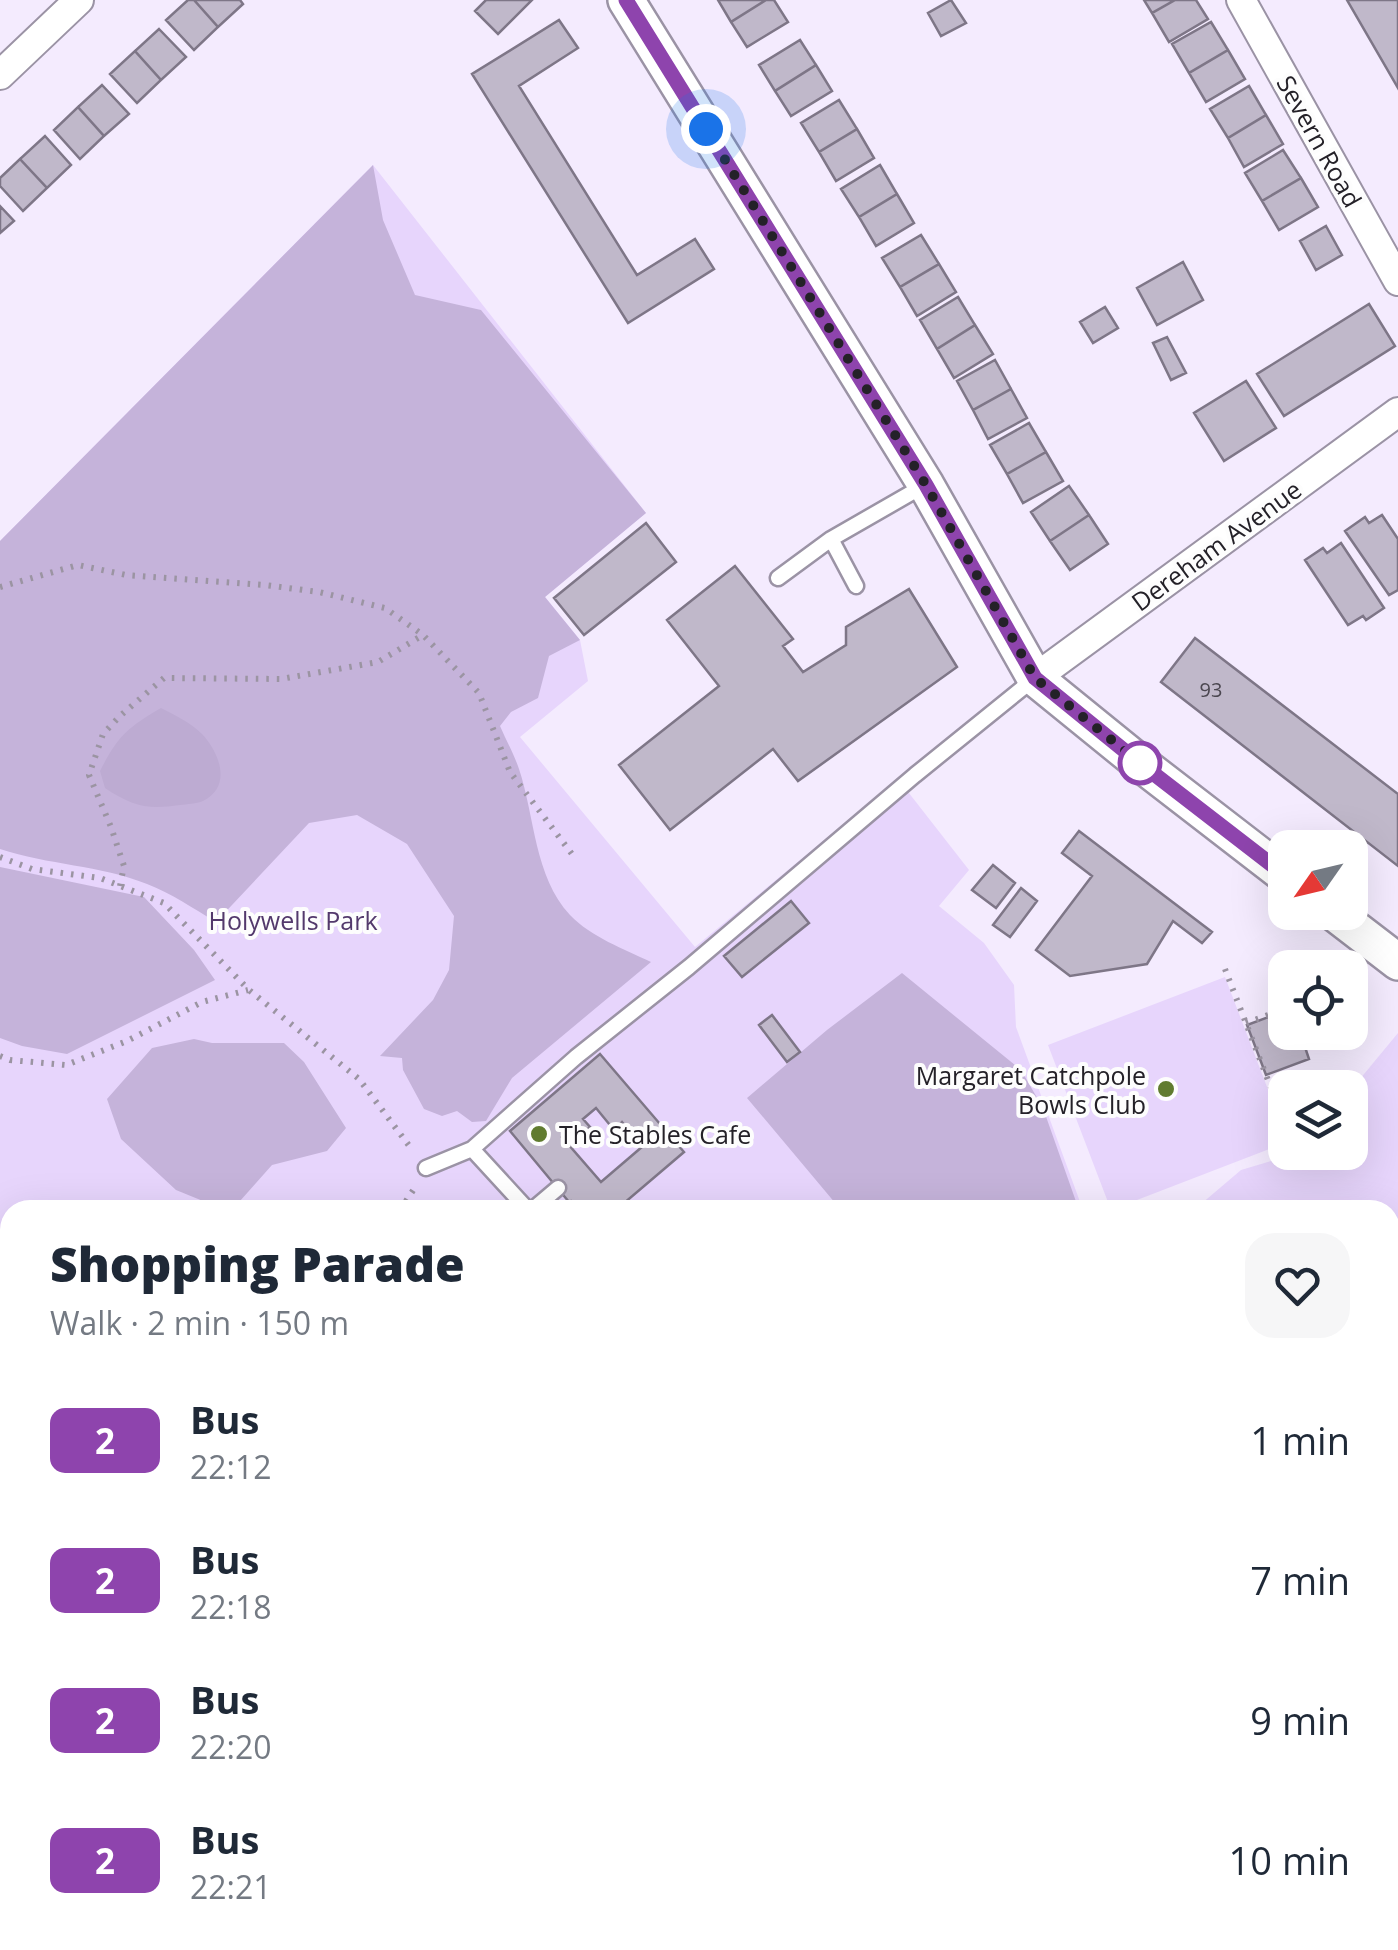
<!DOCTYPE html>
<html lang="en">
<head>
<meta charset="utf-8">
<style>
  :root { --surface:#fff; --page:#f6f6f7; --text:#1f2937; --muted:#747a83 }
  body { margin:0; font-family:"Open Sans",sans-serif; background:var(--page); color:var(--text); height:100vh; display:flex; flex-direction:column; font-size:38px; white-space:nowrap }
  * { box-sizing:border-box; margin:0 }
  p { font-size:32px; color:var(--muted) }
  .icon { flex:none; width:55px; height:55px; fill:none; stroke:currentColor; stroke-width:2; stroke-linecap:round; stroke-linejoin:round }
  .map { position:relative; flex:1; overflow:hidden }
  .drawer { position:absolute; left:0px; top:1200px; width:1400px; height:750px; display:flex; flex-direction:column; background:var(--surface); border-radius:30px 30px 0 0; box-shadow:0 10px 40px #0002 }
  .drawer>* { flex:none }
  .badge { padding:0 20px; border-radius:15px; font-size:35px; line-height:65px }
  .needle { width:65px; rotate:236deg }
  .buttons { position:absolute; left:1268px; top:830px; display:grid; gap:20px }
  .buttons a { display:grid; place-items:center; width:100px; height:100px; border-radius:20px; background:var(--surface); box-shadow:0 10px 40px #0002; font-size:50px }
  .you { position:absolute; width:50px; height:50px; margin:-25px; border:8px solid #fff; border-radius:50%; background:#1a73e8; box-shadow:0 0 0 15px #1a73e833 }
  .map>.badge { position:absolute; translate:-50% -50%; box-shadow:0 0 0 5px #fff }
  .round { display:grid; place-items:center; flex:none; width:105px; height:105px; border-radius:30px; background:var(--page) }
  .headline { display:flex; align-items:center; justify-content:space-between; height:170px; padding:0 50px }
  h1 { font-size:48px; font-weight:800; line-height:75px }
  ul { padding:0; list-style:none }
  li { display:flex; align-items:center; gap:30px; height:140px; padding:0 50px }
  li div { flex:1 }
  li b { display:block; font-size:38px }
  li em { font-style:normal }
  li .badge { min-width:110px; font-weight:700; text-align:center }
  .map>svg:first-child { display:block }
  .green { fill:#e7d5fc }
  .forest { fill:#c5b3da }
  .water { fill:#bdabd2 }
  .building { fill:#c0b8ca; stroke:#7e7687; stroke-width:2.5; fill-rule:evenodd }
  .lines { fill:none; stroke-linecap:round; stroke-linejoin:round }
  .service-casing { stroke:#9b93a5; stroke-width:19 }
  .minor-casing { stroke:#9b93a5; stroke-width:32 }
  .tertiary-casing { stroke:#9b93a5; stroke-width:40 }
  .path { stroke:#9b94a2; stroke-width:6; stroke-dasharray:2.5 8; stroke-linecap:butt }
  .service { stroke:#fff; stroke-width:14 }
  .minor { stroke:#fff; stroke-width:28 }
  .tertiary { stroke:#fff; stroke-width:35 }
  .line-casing { stroke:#fff; stroke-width:22 }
  .line { stroke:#8e44ad; stroke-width:15 }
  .walk { stroke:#242128; stroke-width:10; stroke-dasharray:0 18 }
  .stop-dot { fill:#fff; stroke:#8e44ad; stroke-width:5 }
  .poi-dot { fill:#607b2f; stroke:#fdfdfd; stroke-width:4 }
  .labels { text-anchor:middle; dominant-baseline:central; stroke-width:8; stroke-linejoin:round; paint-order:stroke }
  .number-label { font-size:20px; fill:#4b4750 }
  .street-label { font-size:25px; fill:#242128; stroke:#fdfdfd }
  .park-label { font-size:25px; fill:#53396c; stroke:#fdfdfd }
  .poi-label { font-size:25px; fill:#242128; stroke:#fdfdfd; text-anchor:end }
</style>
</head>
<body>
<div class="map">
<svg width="1398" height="1950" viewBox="0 0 1398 1950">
  <rect width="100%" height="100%" fill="#f4ebfe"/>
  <path class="green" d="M 373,165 L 646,513 L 545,597 L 580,640 L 588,681 L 520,737 L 695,947 L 898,779 L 969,870 L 939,906 L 984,943 L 1014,985 L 1016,1027 L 1083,1210 L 10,1210 L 10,1940 L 1390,1940 L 1390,1210 L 1194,1210 L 1241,1170 L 1298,1153 L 1350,1152 L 1350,1091 L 1398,1033 L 1398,1950 L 0,1950 L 0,541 Z
    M 1225,977 L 1285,1134 L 1285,1143 L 1111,1210 L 1048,1045 Z"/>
  <path class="forest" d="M 373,165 L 383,220 L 415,295 L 481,310 L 646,513 L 545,597 L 580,640 L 549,656 L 538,698 L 511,712 L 500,726 C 506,740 514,754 519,769 C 535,817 534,876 570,915 C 591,937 624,949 651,962 L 512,1078 L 486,1121 L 472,1122 L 457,1111 L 442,1116 L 424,1109 L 403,1070 L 402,1058 L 380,1056 L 433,1000 L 449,970 L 454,916 L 407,844 L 357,815 L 309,823 L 216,922 C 194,909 171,893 147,884 C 100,865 48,865 0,849 L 0,541 Z
    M 0,867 L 144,897 L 194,950 L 215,980 L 67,1054 L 22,1046 L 0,1038 Z
    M 902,973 L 1021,1070 L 1043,1108 L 1079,1210 L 841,1210 L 747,1098 L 827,1030 Z
    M 194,1039 L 212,1043 L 284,1043 L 304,1062 L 346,1128 L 327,1151 L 272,1165 L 232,1210 L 225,1210 L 176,1190 L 121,1139 L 107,1099 L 152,1048 Z"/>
  <path class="water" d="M 161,708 C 175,715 191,723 202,734 C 219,752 233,786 203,801 C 196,804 187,804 180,805 C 147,810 132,806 105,788 L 100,771 C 118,736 127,728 161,708 Z
    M 159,1940 L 291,1940 L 280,1950 L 161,1950 Z"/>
  <path class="building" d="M 188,0 L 194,0 L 218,27 L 194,50 L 166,20 Z
    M 194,0 L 240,0 L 243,4 L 218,27 Z
    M 486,0 L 532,0 L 498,34 L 475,11 Z
    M 718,0 L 766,0 L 731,22 Z
    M 766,0 L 774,0 L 788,22 L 747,47 L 731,22 Z
    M 951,0 L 966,23 L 941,36 L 928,13 Z
    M 1144,0 L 1175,0 L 1152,13 Z
    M 1175,0 L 1196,0 L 1208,19 L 1169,42 L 1152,13 Z
    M 1347,0 L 1398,0 L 1398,88 Z
    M 559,20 L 578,48 L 519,86 L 637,275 L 695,239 L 714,269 L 628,323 L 472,74 Z
    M 1211,22 L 1228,50 L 1189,73 L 1172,44 Z
    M 159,29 L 186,57 L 161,80 L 135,51 Z
    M 800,40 L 816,65 L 775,91 L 759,65 Z
    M 1228,50 L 1245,79 L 1206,102 L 1189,73 Z
    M 135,51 L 161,80 L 137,103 L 110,74 Z
    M 816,65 L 832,91 L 791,116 L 775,91 Z
    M 102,85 L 129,114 L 104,136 L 78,107 Z
    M 1249,86 L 1266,115 L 1228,138 L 1210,109 Z
    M 839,100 L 857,129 L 819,152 L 801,123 Z
    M 78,107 L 104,136 L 80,159 L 54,130 Z
    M 1266,115 L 1283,144 L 1244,167 L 1228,138 Z
    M 857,129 L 874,158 L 836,181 L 819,152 Z
    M 45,136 L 71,165 L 47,188 L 20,159 Z
    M 1283,150 L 1301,178 L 1262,201 L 1245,173 Z
    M 20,159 L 47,188 L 23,211 L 0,186 L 0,178 Z
    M 880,165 L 897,194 L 859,217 L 841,189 Z
    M 1301,178 L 1318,207 L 1279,230 L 1262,201 Z
    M 897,194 L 914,223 L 876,246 L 859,217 Z
    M 0,206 L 14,221 L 0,233 Z
    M 1326,226 L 1342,255 L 1316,270 L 1300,241 Z
    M 921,235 L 939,264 L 900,287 L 882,258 Z
    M 1183,262 L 1203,300 L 1157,325 L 1137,288 Z
    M 939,264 L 956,292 L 917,316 L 900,287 Z
    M 958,297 L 975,325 L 937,349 L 920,320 Z
    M 1369,304 L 1395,346 L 1284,416 L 1257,374 Z
    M 1105,307 L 1118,328 L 1093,343 L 1080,322 Z
    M 975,325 L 993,354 L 954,378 L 937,349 Z
    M 1167,337 L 1186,373 L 1171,380 L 1153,343 Z
    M 995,360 L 1011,389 L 973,410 L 957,381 Z
    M 1246,381 L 1276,428 L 1224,461 L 1194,413 Z
    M 1011,389 L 1027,418 L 988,439 L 973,410 Z
    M 1029,423 L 1046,452 L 1007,474 L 990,445 Z
    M 1046,452 L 1063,481 L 1023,503 L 1007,474 Z
    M 1069,486 L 1089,515 L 1050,541 L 1031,512 Z
    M 1089,515 L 1108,544 L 1070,570 L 1050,541 Z
    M 1382,515 L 1398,539 L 1398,590 L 1389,595 L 1345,531 L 1365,517 L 1369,523 Z
    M 646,523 L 676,562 L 584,635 L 554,598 Z
    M 1341,543 L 1384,608 L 1366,620 L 1363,616 L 1348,625 L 1305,560 L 1323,548 L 1327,553 Z
    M 735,566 L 793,639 L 783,646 L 803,672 L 846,645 L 846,627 L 909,589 L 957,667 L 798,781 L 773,749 L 670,830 L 619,765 L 719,686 L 667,620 Z
    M 1195,638 L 1398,794 L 1398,866 L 1161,682 Z
    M 1079,831 L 1212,932 L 1202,943 L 1173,921 L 1147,964 L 1070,976 L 1036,950 L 1092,876 L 1062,853 Z
    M 993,865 L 1015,883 L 996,908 L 972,890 Z
    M 1021,888 L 1037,901 L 1010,937 L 993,925 Z
    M 791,901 L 809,923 L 742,977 L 724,956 Z
    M 1285,1011 L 1285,1032 L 1300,1032 L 1309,1059 L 1266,1075 L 1247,1025 Z
    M 772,1015 L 800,1052 L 787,1062 L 759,1025 Z
    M 600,1054 L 684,1152 L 616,1210 L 605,1208 L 603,1210 L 579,1210 L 571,1201 L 569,1202 L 510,1131 ZM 596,1108 L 614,1130 L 622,1122 L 643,1146 L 601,1182 L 562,1137 L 570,1130 L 577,1139 L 590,1127 L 583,1119 Z"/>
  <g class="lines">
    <g class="service-casing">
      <path id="service" d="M 831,539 L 856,586
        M 778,578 L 831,539 L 925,485
        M 472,1149 L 528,1210
        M 426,1168 L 472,1149 L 576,1057 L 689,967 L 915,775 L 1035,678
        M 532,1210 L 558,1188"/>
    </g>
    <g class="minor-casing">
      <path id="minor" d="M 1241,0 L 1398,281
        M 0,75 L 79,0
        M 1035,678 L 1398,412"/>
    </g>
    <g class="tertiary-casing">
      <path id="tertiary" d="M 626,0 L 926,485 L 1035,678 L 1136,760 L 1285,875
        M 1333,912 L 1398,962"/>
    </g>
    <path class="path" d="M 0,587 L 78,565 L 126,575 L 265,585 L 319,592 L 385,608 L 423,635 L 479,693 L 510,772 L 572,854
      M 0,857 L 32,869 L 100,878 L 164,903 L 249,990 L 359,1079 L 413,1151
      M 120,886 L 124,866 L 111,827 L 89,775 L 103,734 L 120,716 L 164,678 L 281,679 L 378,662 L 423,635
      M 1225,969 L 1285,1124
      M 1350,986 L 1368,979
      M 1246,1023 L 1285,1009
      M 0,1056 L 10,1060 L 66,1065 L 127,1041 L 202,1002 L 248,990
      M 400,1210 L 416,1186
      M 1390,1248 L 1398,1239
      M 0,1345 L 10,1340
      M 0,1599 L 10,1627
      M 579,1940 L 586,1950
      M 313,1950 L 322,1940"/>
    <use href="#service" class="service"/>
    <use href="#minor" class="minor"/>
    <use href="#tertiary" class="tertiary"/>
  </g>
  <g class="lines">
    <g class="line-casing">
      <path id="line" d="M 626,0 L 926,485 L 1035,678 L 1136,760 L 1285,875"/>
    </g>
    <use href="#line" class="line"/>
    <path class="walk" d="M 706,129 L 926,485 L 1035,678 L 1140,763"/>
  </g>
  <circle class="stop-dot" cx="1140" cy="763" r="20"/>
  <g class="poi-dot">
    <circle cx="1166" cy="1089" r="10"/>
    <circle cx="539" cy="1134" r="10"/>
  </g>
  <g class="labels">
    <g class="number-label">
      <text x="1211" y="689">93</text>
    </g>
    <g class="street-label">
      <text transform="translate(1320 141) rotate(61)">Severn Road</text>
      <text transform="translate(1216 545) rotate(-36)">Dereham Avenue</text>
    </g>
    <g class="park-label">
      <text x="293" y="920">Holywells Park</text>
    </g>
    <g class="poi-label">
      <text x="1146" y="1075">Margaret Catchpole<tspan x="1146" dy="29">Bowls Club</tspan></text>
      <text x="559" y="1134" text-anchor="start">The Stables Cafe</text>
    </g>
  </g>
</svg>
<div class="buttons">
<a><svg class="needle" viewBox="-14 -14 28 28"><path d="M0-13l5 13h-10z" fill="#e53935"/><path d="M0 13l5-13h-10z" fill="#747a83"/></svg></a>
<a><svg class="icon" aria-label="locate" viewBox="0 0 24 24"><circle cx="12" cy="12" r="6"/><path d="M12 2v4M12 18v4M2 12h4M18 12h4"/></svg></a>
<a><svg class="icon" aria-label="layers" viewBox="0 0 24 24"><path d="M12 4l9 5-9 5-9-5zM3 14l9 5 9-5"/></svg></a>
</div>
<div class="you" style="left:706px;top:129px"></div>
<section class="drawer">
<div class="headline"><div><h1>Shopping Parade</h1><p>Walk · 2 min · 150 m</p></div><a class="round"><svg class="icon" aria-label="heart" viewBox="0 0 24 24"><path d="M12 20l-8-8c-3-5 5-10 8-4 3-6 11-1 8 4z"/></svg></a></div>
<ul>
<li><span class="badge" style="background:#8e44ad;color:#fff">2</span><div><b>Bus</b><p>22:12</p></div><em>1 min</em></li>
<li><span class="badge" style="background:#8e44ad;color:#fff">2</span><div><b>Bus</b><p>22:18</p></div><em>7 min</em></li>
<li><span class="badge" style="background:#8e44ad;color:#fff">2</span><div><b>Bus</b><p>22:20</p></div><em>9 min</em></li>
<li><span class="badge" style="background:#8e44ad;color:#fff">2</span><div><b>Bus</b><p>22:21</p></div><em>10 min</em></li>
</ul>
</section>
</div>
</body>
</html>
